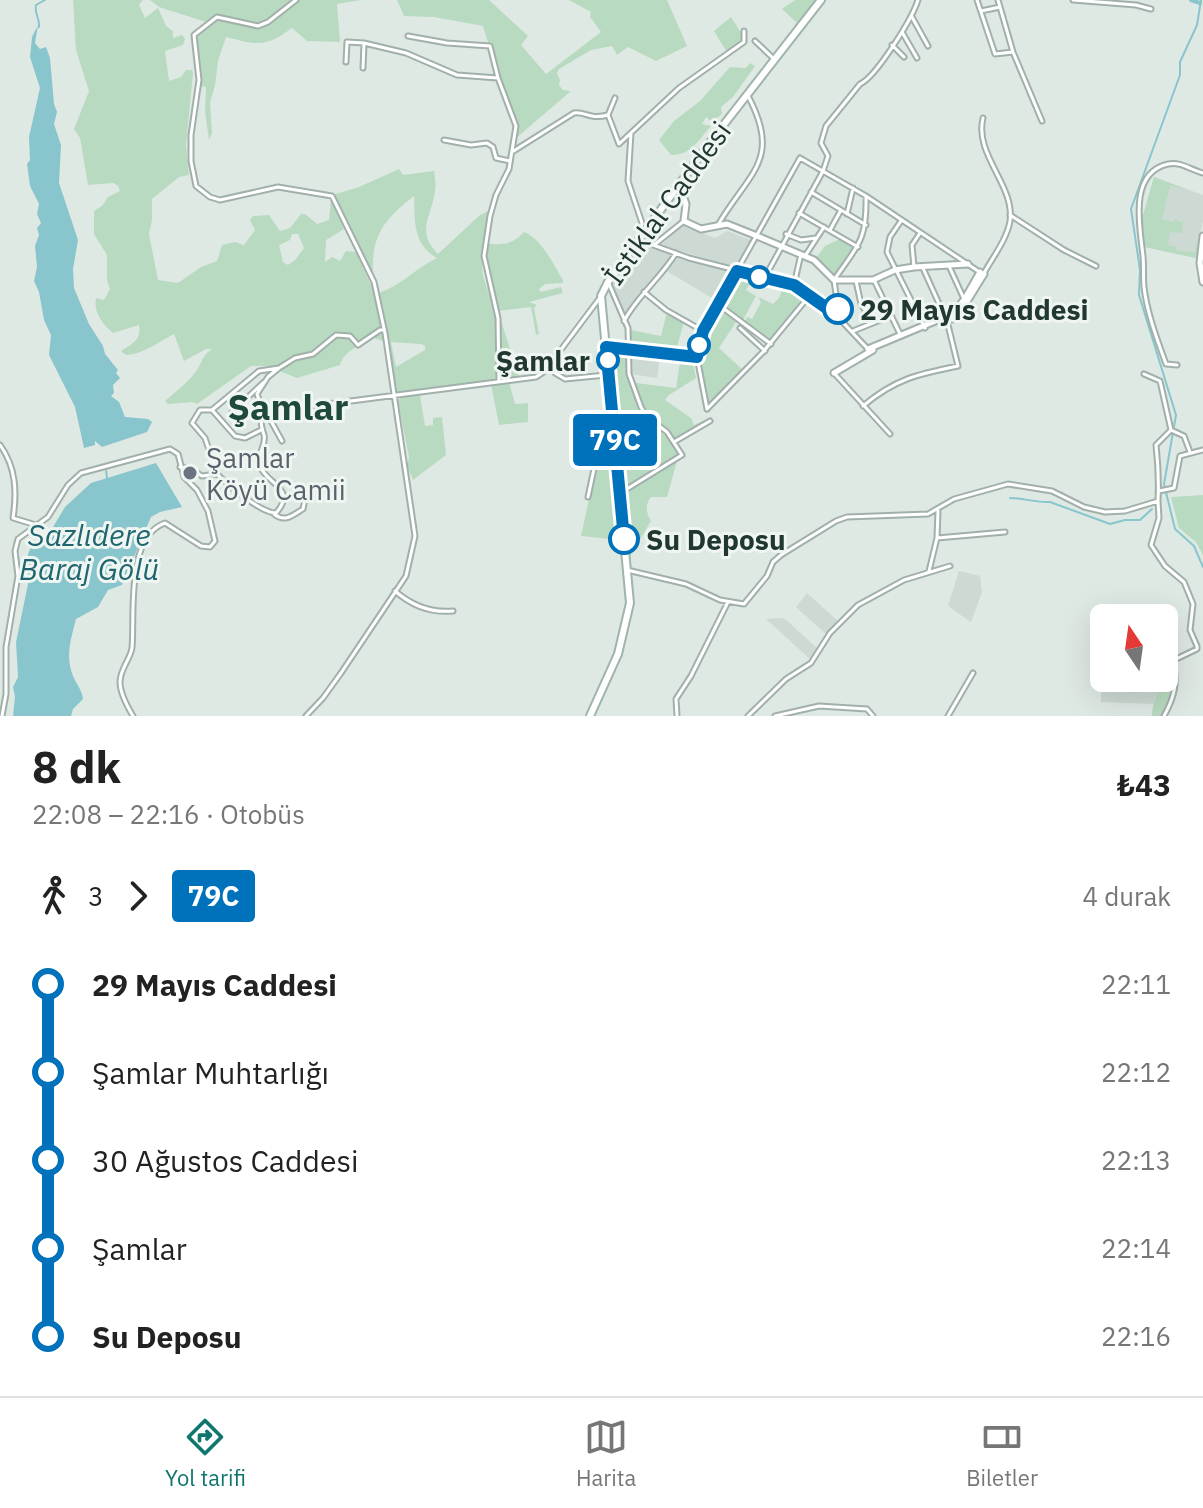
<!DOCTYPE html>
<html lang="tr">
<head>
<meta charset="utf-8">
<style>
  :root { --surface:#fff; --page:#f2f2f2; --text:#222; --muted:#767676; --line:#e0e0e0; --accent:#0f766e }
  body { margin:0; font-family:"IBM Plex Sans",sans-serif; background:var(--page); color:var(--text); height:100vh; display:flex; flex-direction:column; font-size:30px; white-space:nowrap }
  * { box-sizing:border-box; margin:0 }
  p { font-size:26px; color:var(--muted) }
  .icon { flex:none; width:44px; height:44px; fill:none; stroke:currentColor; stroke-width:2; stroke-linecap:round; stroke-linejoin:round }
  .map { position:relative; height:716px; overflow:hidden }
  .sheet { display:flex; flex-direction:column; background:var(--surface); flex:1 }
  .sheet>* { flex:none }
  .badge { padding:0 16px; border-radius:6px; font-size:28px; line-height:52px }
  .needle { width:52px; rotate:347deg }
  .fabs { position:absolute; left:1090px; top:604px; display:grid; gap:16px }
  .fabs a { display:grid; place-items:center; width:88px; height:88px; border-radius:12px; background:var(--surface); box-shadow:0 8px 32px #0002; font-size:40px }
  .map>.badge { position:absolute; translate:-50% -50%; box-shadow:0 0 0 4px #fff }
  .legs { display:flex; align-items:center; gap:12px; height:88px; padding:0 32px; font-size:26px }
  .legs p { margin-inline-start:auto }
  .head { display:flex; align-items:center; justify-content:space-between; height:136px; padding:0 32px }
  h1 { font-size:44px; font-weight:800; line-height:60px }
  ul { padding:0 32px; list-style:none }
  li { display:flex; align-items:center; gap:28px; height:88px; font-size:30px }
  li i { display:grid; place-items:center; width:12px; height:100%; margin:0 10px; background:currentColor }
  li i::after { content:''; width:20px; height:20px; margin:-10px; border:6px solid; border-radius:50%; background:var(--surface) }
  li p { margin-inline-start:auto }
  li:first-child i { background:linear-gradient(#0000 50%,currentColor 0) }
  li:last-child i { background:linear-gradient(currentColor 50%,#0000 0) }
  .dock { display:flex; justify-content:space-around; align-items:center; height:112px; border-top:2px solid var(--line); background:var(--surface); font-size:22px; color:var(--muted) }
  .dock a { display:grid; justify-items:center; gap:4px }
  .dock .on { color:var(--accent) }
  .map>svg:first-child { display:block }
  .built { fill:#cdd9d3 }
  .green { fill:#b8dac0; fill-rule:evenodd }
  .water { fill:#89c5cc }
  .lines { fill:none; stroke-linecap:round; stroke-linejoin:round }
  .stream { stroke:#89c5cc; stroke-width:2 }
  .canal { stroke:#89c5cc; stroke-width:4 }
  .minor-casing { stroke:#a2b0ab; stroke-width:7 }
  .tertiary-casing { stroke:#a2b0ab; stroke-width:9 }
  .secondary-casing { stroke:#9fb4ab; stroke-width:10 }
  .minor { stroke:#fff; stroke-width:3 }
  .tertiary { stroke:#fff; stroke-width:5 }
  .secondary { stroke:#fff; stroke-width:6 }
  .line-1-casing { stroke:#fff; stroke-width:18 }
  .line-1 { stroke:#0072bc; stroke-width:12 }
  .stop-1-dot { fill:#fff; stroke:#0072bc; stroke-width:4 }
  .worship-dot { fill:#6b7280; stroke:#eff6f2; stroke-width:3 }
  .labels { text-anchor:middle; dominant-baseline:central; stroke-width:6; stroke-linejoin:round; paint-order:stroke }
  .street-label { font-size:28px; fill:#213831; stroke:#eff6f2 }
  .stop-label { font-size:28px; font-weight:bold; fill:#213831; stroke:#eff6f2; text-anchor:start }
  .worship-label { font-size:28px; fill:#5b616d; stroke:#eff6f2; text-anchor:start }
  .water-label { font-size:30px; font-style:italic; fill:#1f6670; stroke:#eff6f2 }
  .district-label { font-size:36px; font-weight:bold; fill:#1e493c; stroke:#eff6f2 }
</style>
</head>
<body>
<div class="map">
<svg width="1203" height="716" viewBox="0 0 1203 716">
  <rect width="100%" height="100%" fill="#dfe9e4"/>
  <path class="built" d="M 1154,177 L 1203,195 L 1203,221 L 1196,258 L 1145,247 L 1142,219 Z
    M 683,225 L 715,238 L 727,231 L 751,240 L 737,266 L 734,267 L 661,245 Z
    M 644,244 L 674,256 L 641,293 L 624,318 L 611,285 L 638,245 Z
    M 680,256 L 729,271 L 729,280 L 717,301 L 665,270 Z
    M 630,353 L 660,358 L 657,378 L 631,374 Z
    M 959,571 L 980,576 L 982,592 L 971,622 L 948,606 Z
    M 807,593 L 838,621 L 827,635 L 796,607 Z
    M 784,618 L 817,648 L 810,659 L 766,619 Z
    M 1101,670 L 1104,670 L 1104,678 L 1162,678 L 1153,704 L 1101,702 Z"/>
  <path class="green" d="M 73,0 L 143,0 L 139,5 L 145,18 L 158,8 L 166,26 L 173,31 L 173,38 L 182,35 L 185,39 L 183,45 L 165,51 L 169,81 L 181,77 L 186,70 L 192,70 L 193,73 L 186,145 L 189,175 L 179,177 L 152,199 L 152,220 L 149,234 L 158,280 L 178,283 L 201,267 L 217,261 L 222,245 L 235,242 L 244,245 L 255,230 L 250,220 L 253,216 L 269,215 L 280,231 L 290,228 L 301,214 L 305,214 L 317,224 L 329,220 L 331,200 L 344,229 L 326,240 L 325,262 L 332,257 L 340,261 L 346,251 L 356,252 L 373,290 L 384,341 L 374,338 C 361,346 345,349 340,365 L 297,378 L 267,366 L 251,366 L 197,404 L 192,402 L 168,404 L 165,401 C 175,392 186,384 194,374 C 202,365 200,357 212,349 L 206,349 L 184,361 L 174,334 C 158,342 144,354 126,355 L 121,351 C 132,344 142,340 139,325 L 113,333 C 103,325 93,312 96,298 L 104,300 L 110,289 L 107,280 L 107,255 L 94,234 L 94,211 L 102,206 L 108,197 L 120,191 L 118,186 L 114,183 L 88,185 L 80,138 L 74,129 L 89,91 L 76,50 ZM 292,234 L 298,234 L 304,248 L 295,260 L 288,265 L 283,262 L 279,245 L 290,240 Z
    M 150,0 L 361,0 L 337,4 L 340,42 L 307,41 L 292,28 C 265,48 257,45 226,37 L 218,61 L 215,86 L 210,102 L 212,133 L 209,140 L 205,111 L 206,89 L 205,86 L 199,88 C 199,82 201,74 200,67 C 195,43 184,47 208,26 L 206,22 L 159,7 Z
    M 397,0 L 489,0 L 528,36 L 521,45 L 546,74 L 601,32 L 590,17 L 591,12 L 569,0 L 667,0 L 687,46 L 656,61 L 628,47 L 617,55 L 612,46 L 591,50 L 559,69 L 557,73 L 560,80 L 559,85 L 563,90 L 571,91 L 515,139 L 517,124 L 501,85 L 483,26 L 434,17 L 404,16 Z
    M 795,0 L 817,0 L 797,23 L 782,9 Z
    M 731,17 L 743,36 L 742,43 L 728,54 L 714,31 Z
    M 750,63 L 755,66 L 733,97 L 721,107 L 722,114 L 712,122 L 706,117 L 702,124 L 711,126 C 698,140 692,155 671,155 L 659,140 L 674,121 L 700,101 L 730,67 L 746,68 Z
    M 399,169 L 403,175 L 434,171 C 435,177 436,185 435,191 C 432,216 415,231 438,254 L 480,215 L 490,210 L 481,253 L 483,276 L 495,312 L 496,381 L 402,394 L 396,392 L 379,293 C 402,285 416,268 437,258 C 412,244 415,219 414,196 C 385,219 371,235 373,273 L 337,206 L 329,196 L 359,187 ZM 391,342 L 421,344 L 425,346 L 425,350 L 396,367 Z
    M 1154,177 L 1191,191 L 1170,185 L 1162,219 L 1173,222 L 1175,219 L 1183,223 L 1182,233 L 1170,232 L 1168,245 L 1176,247 L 1177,251 L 1195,252 L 1200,233 L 1196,258 L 1145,247 L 1142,219 Z
    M 524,232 C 542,239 553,264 563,280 L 563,283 L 545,284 L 539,289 L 541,292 L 561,287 L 563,293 L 529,302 L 537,305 L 534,308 L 539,334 L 536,335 L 531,307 L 498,311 L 519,377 L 501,380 C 499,359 501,337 498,317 C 494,291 478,269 487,243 C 503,246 513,244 524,232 Z
    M 840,239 L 855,248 L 834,276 L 816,258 L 825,246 Z
    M 739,276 L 752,280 L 746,290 L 756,296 L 743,320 L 723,304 Z
    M 783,287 L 801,296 L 802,299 L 770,340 L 745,321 L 747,317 L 752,319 L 761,302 L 758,297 L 773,304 L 779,298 Z
    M 720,308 L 736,322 L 719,348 L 743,370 L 709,403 L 707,401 C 699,359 697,346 720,308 Z
    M 667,312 L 684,322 L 675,354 L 630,345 L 630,330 L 661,336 Z
    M 615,351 L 627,352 C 627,369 634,406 646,418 C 659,431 671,437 680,455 L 623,489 L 610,357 Z
    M 680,362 L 693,364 L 696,378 L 669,395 L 665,400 L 691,418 L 694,425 L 705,420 L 706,424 L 677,442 L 669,432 L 644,410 L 636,383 L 676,388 Z
    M 509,382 L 515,404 L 528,403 L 528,422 L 499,425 L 491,384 Z
    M 420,395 L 425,426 L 433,425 L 433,418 L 442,417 L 446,455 L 413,480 L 407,465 L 409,457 L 398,401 L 401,397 Z
    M 611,439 L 621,540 L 581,536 L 598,459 Z
    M 677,461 L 667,497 L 651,497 C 645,504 646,513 651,521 L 629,558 L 620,494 Z
    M 1203,495 L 1203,555 L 1196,542 L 1179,528 L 1171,497 Z
    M 1164,665 L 1173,670 L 1172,691 L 1162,716 L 1152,716 C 1152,697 1165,681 1164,665 Z"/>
  <path class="water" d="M 38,25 L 35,43 L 40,49 L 46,47 L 50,58 L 54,104 L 57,112 L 54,124 L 61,145 L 59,183 L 78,240 L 73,269 L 74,288 L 89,324 L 103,346 L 105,354 L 118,370 L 116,373 L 120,378 L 113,385 L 114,393 L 111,396 L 119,402 L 125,417 L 148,419 L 152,422 L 147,432 L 102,447 L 95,441 L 95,445 L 84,448 L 75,407 L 49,355 L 51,335 L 44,320 L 39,292 L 34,281 L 37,267 L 35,246 L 39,235 L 37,228 L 41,223 L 37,214 L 39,204 L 30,186 L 27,164 L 30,160 L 29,137 L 40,88 L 30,57 L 32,37 Z
    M 156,463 L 182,507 L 160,512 L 151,517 L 122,585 L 108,590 L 98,607 L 76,619 C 71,639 65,656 73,676 C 77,685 82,690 83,699 L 73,709 L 71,716 L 13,716 L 15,697 L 13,687 L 18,677 L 16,642 L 28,584 L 28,554 L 32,545 L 50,532 L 65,507 L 91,483 Z"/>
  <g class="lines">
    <path class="stream" d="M 1201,0 L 1197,25 L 1180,62 L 1180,75 L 1131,209 L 1140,270 L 1139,295 L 1176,415 L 1164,484 L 1175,529 L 1194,546 L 1203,567
      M 39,27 C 40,18 34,14 36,5 L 45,0
      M 106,469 L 107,479
      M 1010,498 C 1024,498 1037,503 1050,502 L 1110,524 L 1125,520 L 1140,520 L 1152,509"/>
    <path class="canal" d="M 1191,0 L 1200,3"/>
    <g class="minor-casing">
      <path id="minor" d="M 296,0 L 268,22 L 258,26 L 217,17 L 194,35 L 199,80 L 191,135 L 191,161 L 196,186 L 210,197 L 220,200 L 278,187 L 332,196 L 374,282 L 385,333 L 415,536 L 406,576 L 341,673 L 323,698 L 306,716
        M 977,0 L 995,54 L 1013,52
        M 998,0 L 1013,52 L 1042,121
        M 1073,0 L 1136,5 L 1151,9
        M 981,11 L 1000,7
        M 912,17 L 928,46
        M 902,32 L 917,58
        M 408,36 L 447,43 L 490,46 L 498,78 L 516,126 L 509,169 L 496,195 L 490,216 L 484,256 L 498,318 L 499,382
        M 755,41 L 774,59
        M 892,45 L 904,57
        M 346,62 L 347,42 L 364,43
        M 363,68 L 364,43 L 406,53 L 457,75 L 498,78
        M 608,115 L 619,144 L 679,88 L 744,42 L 744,31
        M 983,118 C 974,155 1015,185 1010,221 C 1007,239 993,257 984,273
        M 631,133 L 628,181 L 642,223 L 641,234
        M 444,140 L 471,145 L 487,143 L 493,147 L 496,158 L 510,161
        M 512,152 L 574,113 C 585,111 589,120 608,115 L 615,98
        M 811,192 L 866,225
        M 799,213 L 858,247
        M 847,214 L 853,188
        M 1010,215 L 1064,250 L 1096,266
        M 901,221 L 890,237 L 887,252 L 925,328
        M 718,225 C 749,172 783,160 747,94
        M 830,230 L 841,210
        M 786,234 L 801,240 L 816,238
        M 642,241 L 689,258 L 794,285 L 835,314 L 867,348
        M 654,245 L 684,221
        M 805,256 L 824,227
        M 922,266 L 945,317
        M 949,266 L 964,299
        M 914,267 L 912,245 L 920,233
        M 764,279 L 823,171 L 828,156 L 821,143 L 826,126 L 860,84 C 876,77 912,19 918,0
        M 874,280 L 900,334
        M 856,281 L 861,304 L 872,321
        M 609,284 L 628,328 L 629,374 L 641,407 L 646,416 L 667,432 L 682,455 L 622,492
        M 794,285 L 801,254
        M 644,292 L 666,310 L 703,331
        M 719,305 L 771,344
        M 835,314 L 838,309 L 834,280 C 858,245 867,241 866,196
        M 624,321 C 638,295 661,278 676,253
        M 740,328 L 765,351
        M 853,331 L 890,316
        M 606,347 L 697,357 L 703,331 L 800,158 L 866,196 L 978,271
        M 697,357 L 707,409
        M 552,362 L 555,373 L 565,379 L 606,375
        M 1177,365 L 1166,364 C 1157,339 1147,313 1144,287 C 1143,276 1144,266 1143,256 C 1140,227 1128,173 1168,164 C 1180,161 1191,170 1203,173
        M 834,373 L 890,434
        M 863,406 C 895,379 918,374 958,366 L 948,325 L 941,322
        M 707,409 L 763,352 L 810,295
        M 211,410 L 200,410 L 192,423 L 205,438 L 217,474
        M 212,410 L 259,371 L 279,368 L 295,358 L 313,354 L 336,335 L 350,336 L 358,345 L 380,330 L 384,330
        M 212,410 L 235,436 L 245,438 L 261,430
        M 266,412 L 282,441
        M 264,414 L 257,394 L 268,377 L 279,368
        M 239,425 L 232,412 L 264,382
        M 1171,430 L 1184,436 L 1190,452
        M 674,442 L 710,421
        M 0,445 C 16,467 17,492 13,518 L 36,525
        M 180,467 L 189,468 L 202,476 L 217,474
        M 217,474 C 228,485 261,513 276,513 C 298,488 266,484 260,466 C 256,454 267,445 264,435 C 261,425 259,420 266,412 L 536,377 L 545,371 L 599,299
        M 1159,491 L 1174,488 L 1180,456 L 1203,450
        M 588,497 L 598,450 L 613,431
        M 1158,501 L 1159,518 L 1151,545 L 1165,566 L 1184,582 L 1193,604 L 1190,630 L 1197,646 L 1197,649 L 1172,661 C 1179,681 1174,698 1164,716
        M 274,514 C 285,523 293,515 303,509 L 305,499
        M 937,538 L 1005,532
        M 627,570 L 686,584 L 720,600 L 744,604 L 767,576 L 773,562 L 781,555 L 836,521 L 847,517 L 928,514 L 954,499 L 1008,484 L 1052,491 L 1084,507 L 1105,512 L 1125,511 L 1158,501 C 1159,482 1158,463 1156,445 L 1171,430 L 1160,381 L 1144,374
        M 929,571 L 937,538 L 938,511
        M 395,591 C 411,605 431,613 453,611
        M 2,716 L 6,694 L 6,647 L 18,576 L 15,551 L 18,539 L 48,517 L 68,485 L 81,473 L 170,449 L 178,454 L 184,477 L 197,490 L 208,511 L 215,541 L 210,547 L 201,546 L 165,523 C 125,537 135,616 132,648 C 130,660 120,669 120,682 C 120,693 127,706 133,716
        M 677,716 L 676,699 L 691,676 L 728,602
        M 748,716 L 786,679 L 811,663 L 830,633 L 858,605 L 904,580 L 950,566
        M 775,716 L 819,706 L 867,709 L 873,716
        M 948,716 L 973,673"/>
    </g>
    <g class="tertiary-casing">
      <path id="tertiary" d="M 679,184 L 686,204 L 684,221 L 701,229 L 727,224 L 757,236 L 814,260 L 834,280 L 873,280 L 895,270 L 914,267 L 968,264
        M 1203,236 L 1200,263 L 1203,282
        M 952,319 L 963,308 L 984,274
        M 868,349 L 952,314 L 964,300 L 980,272
        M 834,373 L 873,350"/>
    </g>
    <g class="secondary-casing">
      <path id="secondary" d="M 590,716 L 618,654 L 630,603 L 601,296 L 608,282 L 711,141 L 821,0"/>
    </g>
    <use href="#minor" class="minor"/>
    <use href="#tertiary" class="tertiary"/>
    <use href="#secondary" class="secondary"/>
  </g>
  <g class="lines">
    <g class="line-1-casing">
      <path id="line-1" d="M 624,539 L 606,347 L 697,357 L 703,331 L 737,271 L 794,285 L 835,314 L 838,309"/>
    </g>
    <use href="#line-1" class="line-1"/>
  </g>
  <g class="stop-1-dot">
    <circle cx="759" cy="277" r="10"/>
    <circle cx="838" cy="309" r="14"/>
    <circle cx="699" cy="345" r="10"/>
    <circle cx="608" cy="360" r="10"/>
    <circle cx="624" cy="539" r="14"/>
  </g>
  <circle class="worship-dot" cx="190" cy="473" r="8"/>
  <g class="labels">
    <g class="street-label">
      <text transform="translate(667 203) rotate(-54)">İstiklal Caddesi</text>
    </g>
    <g class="stop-label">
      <text x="860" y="309">29 Mayıs Caddesi</text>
      <text x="590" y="360" text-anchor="end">Şamlar</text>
      <text x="646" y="539">Su Deposu</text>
    </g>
    <g class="worship-label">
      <text x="206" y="457">Şamlar<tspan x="206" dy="32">Köyü Camii</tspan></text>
    </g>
    <g class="water-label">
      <text x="89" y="534">Sazlıdere<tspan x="89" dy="34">Baraj Gölü</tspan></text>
    </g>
    <g class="district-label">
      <text x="288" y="406">Şamlar</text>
    </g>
  </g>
</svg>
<div class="fabs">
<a><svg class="needle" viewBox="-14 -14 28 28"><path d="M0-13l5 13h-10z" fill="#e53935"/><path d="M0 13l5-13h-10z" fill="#767676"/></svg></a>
</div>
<b class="badge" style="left:615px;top:440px;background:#0072bc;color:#fff">79C</b>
</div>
<section class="sheet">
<div class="head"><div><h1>8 dk</h1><p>22:08 – 22:16 · Otobüs</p></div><b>₺43</b></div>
<div class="legs"><svg class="icon" aria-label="walk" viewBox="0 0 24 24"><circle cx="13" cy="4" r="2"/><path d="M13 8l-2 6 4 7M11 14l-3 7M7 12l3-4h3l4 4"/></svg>3<svg class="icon" aria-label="forward" viewBox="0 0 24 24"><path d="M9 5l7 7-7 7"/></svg><b class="badge" style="background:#0072bc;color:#fff">79C</b><p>4 durak</p></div>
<ul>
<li><i style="color:#0072bc"></i><b>29 Mayıs Caddesi</b><p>22:11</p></li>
<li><i style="color:#0072bc"></i><span>Şamlar Muhtarlığı</span><p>22:12</p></li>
<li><i style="color:#0072bc"></i><span>30 Ağustos Caddesi</span><p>22:13</p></li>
<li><i style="color:#0072bc"></i><span>Şamlar</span><p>22:14</p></li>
<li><i style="color:#0072bc"></i><b>Su Deposu</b><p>22:16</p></li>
</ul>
</section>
<nav class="dock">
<a class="on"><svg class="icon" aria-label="directions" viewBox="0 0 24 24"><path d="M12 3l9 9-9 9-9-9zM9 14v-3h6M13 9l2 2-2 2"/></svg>Yol tarifi</a>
<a><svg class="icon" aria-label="map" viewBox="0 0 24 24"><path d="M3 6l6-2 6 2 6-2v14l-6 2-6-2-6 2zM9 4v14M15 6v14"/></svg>Harita</a>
<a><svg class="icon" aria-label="tickets" viewBox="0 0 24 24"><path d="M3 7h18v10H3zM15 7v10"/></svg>Biletler</a>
</nav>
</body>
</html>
